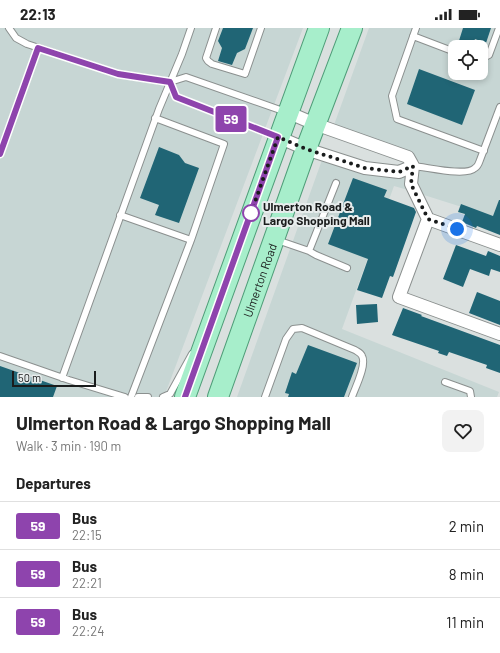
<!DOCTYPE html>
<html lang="en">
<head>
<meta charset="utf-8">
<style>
  :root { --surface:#fff; --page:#f2f2f2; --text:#222; --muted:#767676; --line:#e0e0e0 }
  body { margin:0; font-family:Barlow,sans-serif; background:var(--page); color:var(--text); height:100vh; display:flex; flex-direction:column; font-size:15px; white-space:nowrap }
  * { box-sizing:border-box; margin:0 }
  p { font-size:13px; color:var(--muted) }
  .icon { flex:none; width:22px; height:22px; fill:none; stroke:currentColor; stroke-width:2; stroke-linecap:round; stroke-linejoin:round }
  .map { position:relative; height:369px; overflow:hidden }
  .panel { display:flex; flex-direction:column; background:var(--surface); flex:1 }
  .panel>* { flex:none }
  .badge { padding:0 8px; border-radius:3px; font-size:14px; line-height:26px }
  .tools { position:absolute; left:448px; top:12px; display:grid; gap:8px }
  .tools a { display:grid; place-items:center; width:40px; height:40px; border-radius:8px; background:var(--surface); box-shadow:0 2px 6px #0003; font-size:20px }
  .scale { position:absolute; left:12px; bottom:10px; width:84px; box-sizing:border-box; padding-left:4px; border:2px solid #1a1c1c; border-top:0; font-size:11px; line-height:14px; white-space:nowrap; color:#1a1c1c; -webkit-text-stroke:3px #e8eded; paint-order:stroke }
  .you { position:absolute; width:20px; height:20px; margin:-10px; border:3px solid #fff; border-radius:50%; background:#1a73e8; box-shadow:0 0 0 6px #1a73e833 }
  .map>.badge { position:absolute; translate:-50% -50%; box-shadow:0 0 0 2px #fff }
  h2 { padding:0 16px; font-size:15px; line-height:36px }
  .round { display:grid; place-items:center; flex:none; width:42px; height:42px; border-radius:8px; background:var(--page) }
  .headline { display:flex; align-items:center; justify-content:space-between; height:68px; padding:0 16px }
  h1 { font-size:19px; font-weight:700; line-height:30px }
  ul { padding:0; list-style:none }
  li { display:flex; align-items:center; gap:12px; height:48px; padding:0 16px; border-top:1px solid var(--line) }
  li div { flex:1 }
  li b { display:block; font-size:15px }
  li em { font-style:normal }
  li .badge { min-width:44px; font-weight:700; text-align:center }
  .status { display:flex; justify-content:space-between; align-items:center; height:28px; padding:0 20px; background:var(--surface); direction:ltr }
  .status svg { height:11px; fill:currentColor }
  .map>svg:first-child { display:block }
  .built { fill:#c7d6d4; fill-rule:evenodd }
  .building { fill:#206575 }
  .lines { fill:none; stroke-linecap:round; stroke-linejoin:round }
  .lane-casing { stroke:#8b908f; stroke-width:8 }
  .street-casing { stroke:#8b908f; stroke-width:14 }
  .primary-casing { stroke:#4f9d78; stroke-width:22 }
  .lane { stroke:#fff; stroke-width:6 }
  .street { stroke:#fff; stroke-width:12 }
  .primary { stroke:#a7eecb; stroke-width:20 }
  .line-casing { stroke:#fff; stroke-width:9 }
  .line { stroke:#8e44ad; stroke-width:6 }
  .walk { stroke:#1a1c1c; stroke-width:4; stroke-dasharray:0 7.2 }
  .stop-dot { fill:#fff; stroke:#8e44ad; stroke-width:2 }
  .labels { text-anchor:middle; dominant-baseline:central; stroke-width:4; stroke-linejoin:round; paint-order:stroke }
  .stop-label { font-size:12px; font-weight:bold; fill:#1a1c1c; stroke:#e8eded; text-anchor:start }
  .street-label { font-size:12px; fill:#1a1c1c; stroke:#e8eded }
</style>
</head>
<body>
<div class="status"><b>22:13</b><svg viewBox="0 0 49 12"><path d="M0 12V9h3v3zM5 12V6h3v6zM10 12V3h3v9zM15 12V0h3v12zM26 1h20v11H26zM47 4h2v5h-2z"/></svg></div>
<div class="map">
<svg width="500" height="369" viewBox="0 0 500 369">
  <rect width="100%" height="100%" fill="#dae0df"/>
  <path class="built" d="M 0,0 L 303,0 L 164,369 L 0,369 Z
    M 369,0 L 500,0 L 500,191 L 424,167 L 418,155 L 420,133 L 417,132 L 413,127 L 334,97 ZM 455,19 L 481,19 L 481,45 L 455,45 Z
    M 322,132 L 365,146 L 399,150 L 406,148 L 405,155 L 408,162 L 394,158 L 342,301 L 499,364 L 497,369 L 237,369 Z"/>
  <path class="building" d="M 223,0 L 253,0 L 245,21 L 237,25 L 232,37 L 218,33 L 222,20 L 218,13 Z
    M 463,0 L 491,0 L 486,15 L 475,11 L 472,19 L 457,19 Z
    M 419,41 L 475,62 L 462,97 L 407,76 Z
    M 159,119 L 179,127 L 185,135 L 199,140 L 179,195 L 155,187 L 159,177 L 140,170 Z
    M 353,150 L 387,162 L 384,169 L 414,180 L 416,184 L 393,249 L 390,248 L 382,270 L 357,262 L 368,231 L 328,216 Z
    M 499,172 L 500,172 L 500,207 L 477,198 L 476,200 L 462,194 L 465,186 L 458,184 L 461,176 L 493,188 Z
    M 456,217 L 486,228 L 488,223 L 500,228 L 500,244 L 491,241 L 489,248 L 470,241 L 463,259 L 443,251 Z
    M 477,264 L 500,273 L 500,297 L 469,285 Z
    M 377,276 L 378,294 L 357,296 L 356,277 Z
    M 403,280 L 422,287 L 421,288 L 500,317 L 500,345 L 486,340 L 487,337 L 449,324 L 447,328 L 438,325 L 439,323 L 392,307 Z
    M 308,317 L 357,335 L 344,369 L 288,369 L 289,366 L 285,365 L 292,344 L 296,346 Z
    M 0,338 L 57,358 L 53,369 L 0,369 Z"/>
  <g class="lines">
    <g class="lane-casing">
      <path id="lane" d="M 9,0 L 16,10 L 27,16 L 118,46 L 170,54 L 186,49 L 286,84
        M 216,0 L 206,30 L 208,33 L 212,36 L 245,46 L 261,0
        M 416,0 L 392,68 L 397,91 L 484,123
        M 413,8 L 455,24
        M 481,31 L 489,27 L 499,0
        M 170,54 L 176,69 L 277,109
        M 0,126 L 38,20
        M 413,138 C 427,139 466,149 475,140 C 477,139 479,135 480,132 L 500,79
        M 120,187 L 191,212
        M 277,212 L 309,223 L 316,227 L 347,240
        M 309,223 L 336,155
        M 0,328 L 69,352 L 125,369
        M 62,350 L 159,81 L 182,26 L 191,0
        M 445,354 L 470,363 L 471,369
        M 131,369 L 191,212 L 224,116 L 155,90
        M 138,369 L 148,369
        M 163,369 L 170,366 L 192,326
        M 265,369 L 286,311 L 293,301 L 302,300 L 355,322 C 358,324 361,325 362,328 C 367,337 355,360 352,369"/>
    </g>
    <g class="street-casing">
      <path id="street" d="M 287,84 L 315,96 L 408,129 L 413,138 L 411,156 L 428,191
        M 278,109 L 306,121 L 365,140 L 399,144 L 413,138
        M 500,217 L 428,191 L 399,269 L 500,306"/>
    </g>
    <g class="primary-casing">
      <g id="primary">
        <path d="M 185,369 L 319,0"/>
        <path id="s1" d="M 218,369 L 306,121 L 352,0"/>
      </g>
    </g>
    <use href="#lane" class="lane"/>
    <use href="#street" class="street"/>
    <use href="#primary" class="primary"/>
  </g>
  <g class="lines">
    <g class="line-casing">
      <path id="line" d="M 0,126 L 38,20 L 118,46 L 170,54 L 176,69 L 278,109 L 185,369"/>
    </g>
    <use href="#line" class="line"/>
    <path class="walk" d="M 251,185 L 278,109 L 306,121 L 365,140 L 399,144 L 413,138 L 411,156 L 428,191 L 457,201"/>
  </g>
  <circle class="stop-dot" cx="251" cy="185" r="8"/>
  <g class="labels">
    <g class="stop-label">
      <text x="263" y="178">Ulmerton Road &amp;<tspan x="263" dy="14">Largo Shopping Mall</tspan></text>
    </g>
    <g class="street-label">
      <text stroke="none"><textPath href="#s1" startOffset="124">Ulmerton Road</textPath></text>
    </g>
  </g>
</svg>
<div class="tools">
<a><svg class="icon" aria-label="locate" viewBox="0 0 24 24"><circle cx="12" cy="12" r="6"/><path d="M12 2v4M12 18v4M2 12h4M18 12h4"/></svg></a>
</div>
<div class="scale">50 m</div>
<div class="you" style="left:457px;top:201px"></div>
<b class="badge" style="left:231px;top:91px;background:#8e44ad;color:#fff">59</b>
</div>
<section class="panel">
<div class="headline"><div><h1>Ulmerton Road &amp; Largo Shopping Mall</h1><p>Walk · 3 min · 190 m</p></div><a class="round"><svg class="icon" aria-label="heart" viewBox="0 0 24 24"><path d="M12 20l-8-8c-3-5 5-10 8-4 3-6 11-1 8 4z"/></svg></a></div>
<h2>Departures</h2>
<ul>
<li><span class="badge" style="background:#8e44ad;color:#fff">59</span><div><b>Bus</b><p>22:15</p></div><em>2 min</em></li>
<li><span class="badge" style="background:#8e44ad;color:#fff">59</span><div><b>Bus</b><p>22:21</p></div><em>8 min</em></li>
<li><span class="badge" style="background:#8e44ad;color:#fff">59</span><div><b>Bus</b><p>22:24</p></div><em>11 min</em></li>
</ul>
</section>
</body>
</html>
